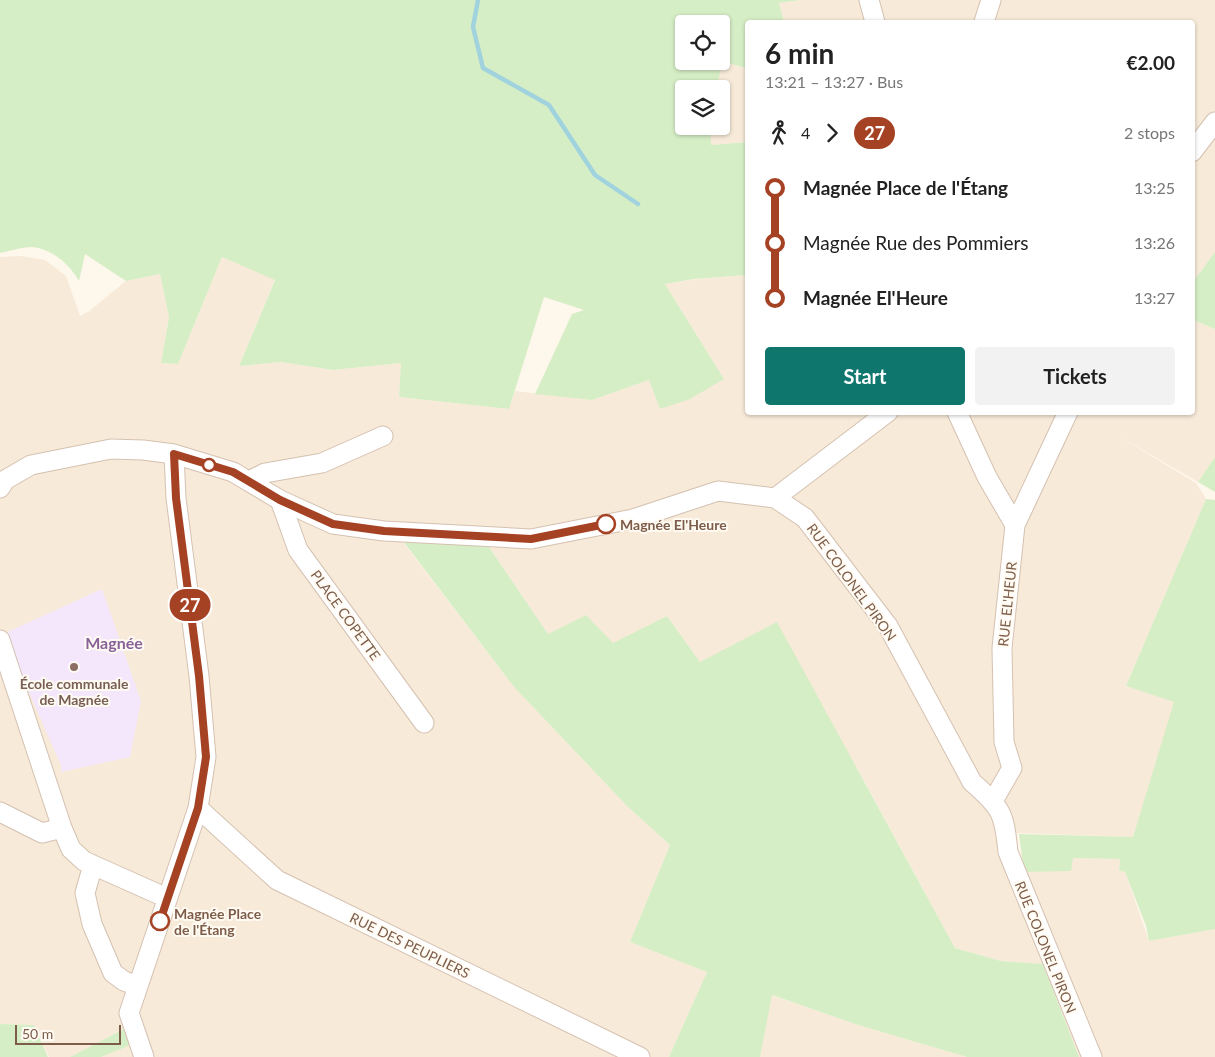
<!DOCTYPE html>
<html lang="en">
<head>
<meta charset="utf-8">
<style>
  :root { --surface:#fff; --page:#f2f2f2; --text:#222; --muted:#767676; --accent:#0f766e }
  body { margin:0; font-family:Lato,sans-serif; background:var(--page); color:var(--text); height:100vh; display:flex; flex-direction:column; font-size:19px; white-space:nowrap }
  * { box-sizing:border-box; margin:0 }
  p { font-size:16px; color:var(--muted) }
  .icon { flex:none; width:28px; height:28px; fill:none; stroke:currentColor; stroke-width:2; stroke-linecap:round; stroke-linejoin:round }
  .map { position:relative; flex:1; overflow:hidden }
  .drawer { position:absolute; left:745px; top:20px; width:450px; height:395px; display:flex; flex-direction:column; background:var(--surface); border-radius:5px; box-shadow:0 1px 4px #0004 }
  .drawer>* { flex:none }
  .badge { padding:0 10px; border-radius:16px; font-size:18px; line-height:32px }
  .buttons { position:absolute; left:675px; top:15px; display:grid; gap:10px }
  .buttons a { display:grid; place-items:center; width:55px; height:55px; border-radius:5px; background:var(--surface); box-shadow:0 1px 4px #0004; font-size:25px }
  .scale { position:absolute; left:15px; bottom:12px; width:106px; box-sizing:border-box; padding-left:5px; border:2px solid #7d5d4a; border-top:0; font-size:14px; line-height:18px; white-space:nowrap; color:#7d5d4a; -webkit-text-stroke:4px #fffbf3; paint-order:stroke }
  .map>.badge { position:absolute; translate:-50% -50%; box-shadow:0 0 0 2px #fff }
  .legs { display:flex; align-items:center; gap:8px; height:55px; padding:0 20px; font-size:16px }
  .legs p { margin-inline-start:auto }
  .headline { display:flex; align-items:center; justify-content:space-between; height:85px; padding:0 20px }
  h1 { font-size:28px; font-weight:700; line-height:38px }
  .action { display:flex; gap:10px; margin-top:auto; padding:10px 20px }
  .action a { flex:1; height:58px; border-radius:5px; background:var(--accent); color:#fff; font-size:20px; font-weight:700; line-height:58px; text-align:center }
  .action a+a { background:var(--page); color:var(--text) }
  ul { padding:0 20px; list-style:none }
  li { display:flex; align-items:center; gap:18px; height:55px; font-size:19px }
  li i { display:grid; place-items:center; width:8px; height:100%; margin:0 6px; background:currentColor }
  li i::after { content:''; width:12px; height:12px; margin:-6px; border:4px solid; border-radius:50%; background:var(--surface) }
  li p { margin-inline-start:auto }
  li:first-child i { background:linear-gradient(#0000 50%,currentColor 0) }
  li:last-child i { background:linear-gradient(currentColor 50%,#0000 0) }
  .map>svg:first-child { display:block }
  .residential { fill:#f7ead8 }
  .education { fill:#f4e7fb }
  .green { fill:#d6eec6; fill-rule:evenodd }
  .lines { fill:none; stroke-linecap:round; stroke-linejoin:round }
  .stream { stroke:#a1d3de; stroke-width:4.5 }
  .minor-casing { stroke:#d5c1b1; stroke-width:21 }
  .minor { stroke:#fff; stroke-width:19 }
  .line-1-casing { stroke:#fff; stroke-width:11 }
  .line-1 { stroke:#a64224; stroke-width:8 }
  .stop-1-dot { fill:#fff; stroke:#a64224; stroke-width:2.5 }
  .education-dot { fill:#8d6e63; stroke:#fffbf3; stroke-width:2 }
  .labels { text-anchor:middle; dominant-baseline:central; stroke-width:4; stroke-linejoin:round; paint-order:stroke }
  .stop-label { font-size:14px; font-weight:bold; fill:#7d5d4a; stroke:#fffbf3; text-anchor:start }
  .street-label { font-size:14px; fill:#7d5d4a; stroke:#fffbf3 }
  .education-label { font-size:14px; font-weight:bold; fill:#785e54; stroke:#fffbf3 }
  .quarter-label { font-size:16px; font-weight:bold; fill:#886298; stroke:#fffbf3 }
</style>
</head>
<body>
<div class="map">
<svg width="1215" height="1057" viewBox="0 0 1215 1057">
  <rect width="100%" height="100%" fill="#fef7eb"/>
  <path class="residential" d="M 801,0 L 1215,0 L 1215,252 L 1193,282 L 1192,22 L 784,22 L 779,3 Z
    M 721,62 L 747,68 L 747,142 L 710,145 L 710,126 L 721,126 L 721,89 L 717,89 Z
    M 21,256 L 45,260 L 66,276 L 80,316 L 88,312 L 126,281 L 160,274 L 169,317 L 161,363 L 178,364 L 222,257 L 275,279 L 239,366 L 281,362 L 333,370 L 401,363 L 399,397 L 509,409 L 515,391 L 592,400 L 649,380 L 660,409 L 724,379 L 665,284 L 697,279 L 747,275 L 748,412 L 1192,412 L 1193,320 L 1215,329 L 1215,457 L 1198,482 L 1115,434 L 1196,483 L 1206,499 L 1126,686 L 1175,702 L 1133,837 L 1014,833 L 1015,861 L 1024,872 L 1072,858 L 1120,859 L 1119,869 L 1125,872 L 1149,941 L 1215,929 L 1215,1057 L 1079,1057 L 1043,964 L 1001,961 L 955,948 L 857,768 L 700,662 L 667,616 L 612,644 L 548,634 L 487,544 L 396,533 L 514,687 L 628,807 L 670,845 L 630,942 L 707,972 L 669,1057 L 101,1057 L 133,1044 L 124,1029 L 70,1057 L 49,1057 L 34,1025 L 0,1024 L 0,257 Z
    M 771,995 L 858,1025 L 967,1057 L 760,1057 Z"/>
  <path class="education" d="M 102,589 L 141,701 L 130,757 L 61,772 L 61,765 L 3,634 Z"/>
  <path class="green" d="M 0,0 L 801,0 L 779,3 L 784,22 L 748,22 L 747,68 L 722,62 L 717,89 L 684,89 L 684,126 L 710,126 L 711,145 L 747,142 L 747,275 L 694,279 L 665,284 L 724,379 L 690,399 L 660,409 L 649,380 L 592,400 L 535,394 L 572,314 L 584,310 L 544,297 L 509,409 L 399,397 L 401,363 L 333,370 L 281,362 L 239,366 L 275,280 L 222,257 L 178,364 L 161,363 L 169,317 L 160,274 L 126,281 L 85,254 L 79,281 C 70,265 53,249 32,247 C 22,247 10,251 0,253 ZM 684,24 L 721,24 L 721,61 L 684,61 Z
    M 1215,252 L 1215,329 L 1193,320 L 1193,282 Z
    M 1215,457 L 1215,492 L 1198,482 Z
    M 1206,499 L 1215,500 L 1215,929 L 1149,941 L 1146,926 L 1125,872 L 1119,870 L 1120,859 L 1073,858 L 1071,871 L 1024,872 L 1019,834 L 1133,837 L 1174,702 L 1126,686 Z
    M 403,541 L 487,544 L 548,634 L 586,615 L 613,643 L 667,616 L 700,662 L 777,622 L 955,948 L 1001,961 L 1043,964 L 1079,1057 L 967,1057 L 858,1025 L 772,995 L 760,1057 L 669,1057 L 707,972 L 630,942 L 670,845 L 628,807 L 514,687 Z
    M 0,1024 L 34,1025 L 48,1057 L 0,1057 Z
    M 124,1029 L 133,1044 L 101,1057 L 70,1057 Z"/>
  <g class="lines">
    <path class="stream" d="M 478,0 L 473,27 L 483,68 L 549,105 L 595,175 L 638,204"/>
    <g class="minor-casing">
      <path id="minor" d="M 869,0 L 875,22
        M 984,22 L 991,0
        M 1192,152 L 1215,122
        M 957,412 L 987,477 L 1015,525
        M 249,481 L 265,473 L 322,463 L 383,436
        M 0,488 L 5,480 L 31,465 L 111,449 L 143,450 L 174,454 L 233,472 L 280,500 L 333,524 L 384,531 L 531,539 L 633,519 L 718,491 L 775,498 L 805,518 L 888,626 L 972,782 C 1002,809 1004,812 1008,852 L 1092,1057
        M 775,498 L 888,412
        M 280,500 L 298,550 L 424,723
        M 0,640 L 62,828 L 71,849 L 84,861 L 167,898
        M 993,801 L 1012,768 L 1004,742 L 1002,648 L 1015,525 L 1068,412
        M 198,808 L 277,880 L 640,1057
        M 0,812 L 42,833 L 62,828
        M 93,865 L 85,893 L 92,924 L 113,973 L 124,981 L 138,986
        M 144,1057 L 129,1013 L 198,808 L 206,757 L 199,676 L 176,498 L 174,454"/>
    </g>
    <use href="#minor" class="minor"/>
  </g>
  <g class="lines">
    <g class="line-1-casing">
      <path id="line-1" d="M 160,921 L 198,808 L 206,757 L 199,676 L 176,498 L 174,454 L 233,472 L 280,500 L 333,524 L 384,531 L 531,539 L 606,524"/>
    </g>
    <use href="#line-1" class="line-1"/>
  </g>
  <g class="stop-1-dot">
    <circle cx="209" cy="465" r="6"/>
    <circle cx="606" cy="524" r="9"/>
    <circle cx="160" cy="921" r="9"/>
  </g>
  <circle class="education-dot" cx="74" cy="667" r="5"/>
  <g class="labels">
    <g class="stop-label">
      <text x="620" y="524">Magnée El'Heure</text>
      <text x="174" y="913">Magnée Place<tspan x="174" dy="16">de l'Étang</tspan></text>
    </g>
    <g class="street-label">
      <text transform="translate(852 582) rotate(54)">RUE COLONEL PIRON</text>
      <text transform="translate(1007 604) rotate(-84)">RUE EL'HEUR</text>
      <text transform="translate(346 615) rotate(54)">PLACE COPETTE</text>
      <text transform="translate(410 945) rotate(26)">RUE DES PEUPLIERS</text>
      <text transform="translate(1046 947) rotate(68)">RUE COLONEL PIRON</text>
    </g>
    <g class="education-label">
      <text x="74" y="683">École communale<tspan x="74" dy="16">de Magnée</tspan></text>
    </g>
    <g class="quarter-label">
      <text x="114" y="642">Magnée</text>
    </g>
  </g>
</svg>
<div class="buttons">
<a><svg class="icon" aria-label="locate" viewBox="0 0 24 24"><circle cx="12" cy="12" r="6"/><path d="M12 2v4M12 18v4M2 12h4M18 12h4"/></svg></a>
<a><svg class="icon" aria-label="layers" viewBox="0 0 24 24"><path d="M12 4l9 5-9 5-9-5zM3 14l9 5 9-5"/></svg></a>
</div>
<div class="scale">50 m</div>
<b class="badge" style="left:190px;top:605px;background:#a64224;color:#fff">27</b>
<section class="drawer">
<div class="headline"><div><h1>6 min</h1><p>13:21 – 13:27 · Bus</p></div><b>€2.00</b></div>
<div class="legs"><svg class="icon" aria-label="walk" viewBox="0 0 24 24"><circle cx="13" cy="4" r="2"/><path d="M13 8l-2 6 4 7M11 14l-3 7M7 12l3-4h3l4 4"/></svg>4<svg class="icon" aria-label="forward" viewBox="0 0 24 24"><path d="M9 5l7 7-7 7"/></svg><b class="badge" style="background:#a64224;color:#fff">27</b><p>2 stops</p></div>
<ul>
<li><i style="color:#a64224"></i><b>Magnée Place de l'Étang</b><p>13:25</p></li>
<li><i style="color:#a64224"></i><span>Magnée Rue des Pommiers</span><p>13:26</p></li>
<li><i style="color:#a64224"></i><b>Magnée El'Heure</b><p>13:27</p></li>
</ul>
<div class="action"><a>Start</a><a>Tickets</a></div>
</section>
</div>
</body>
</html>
